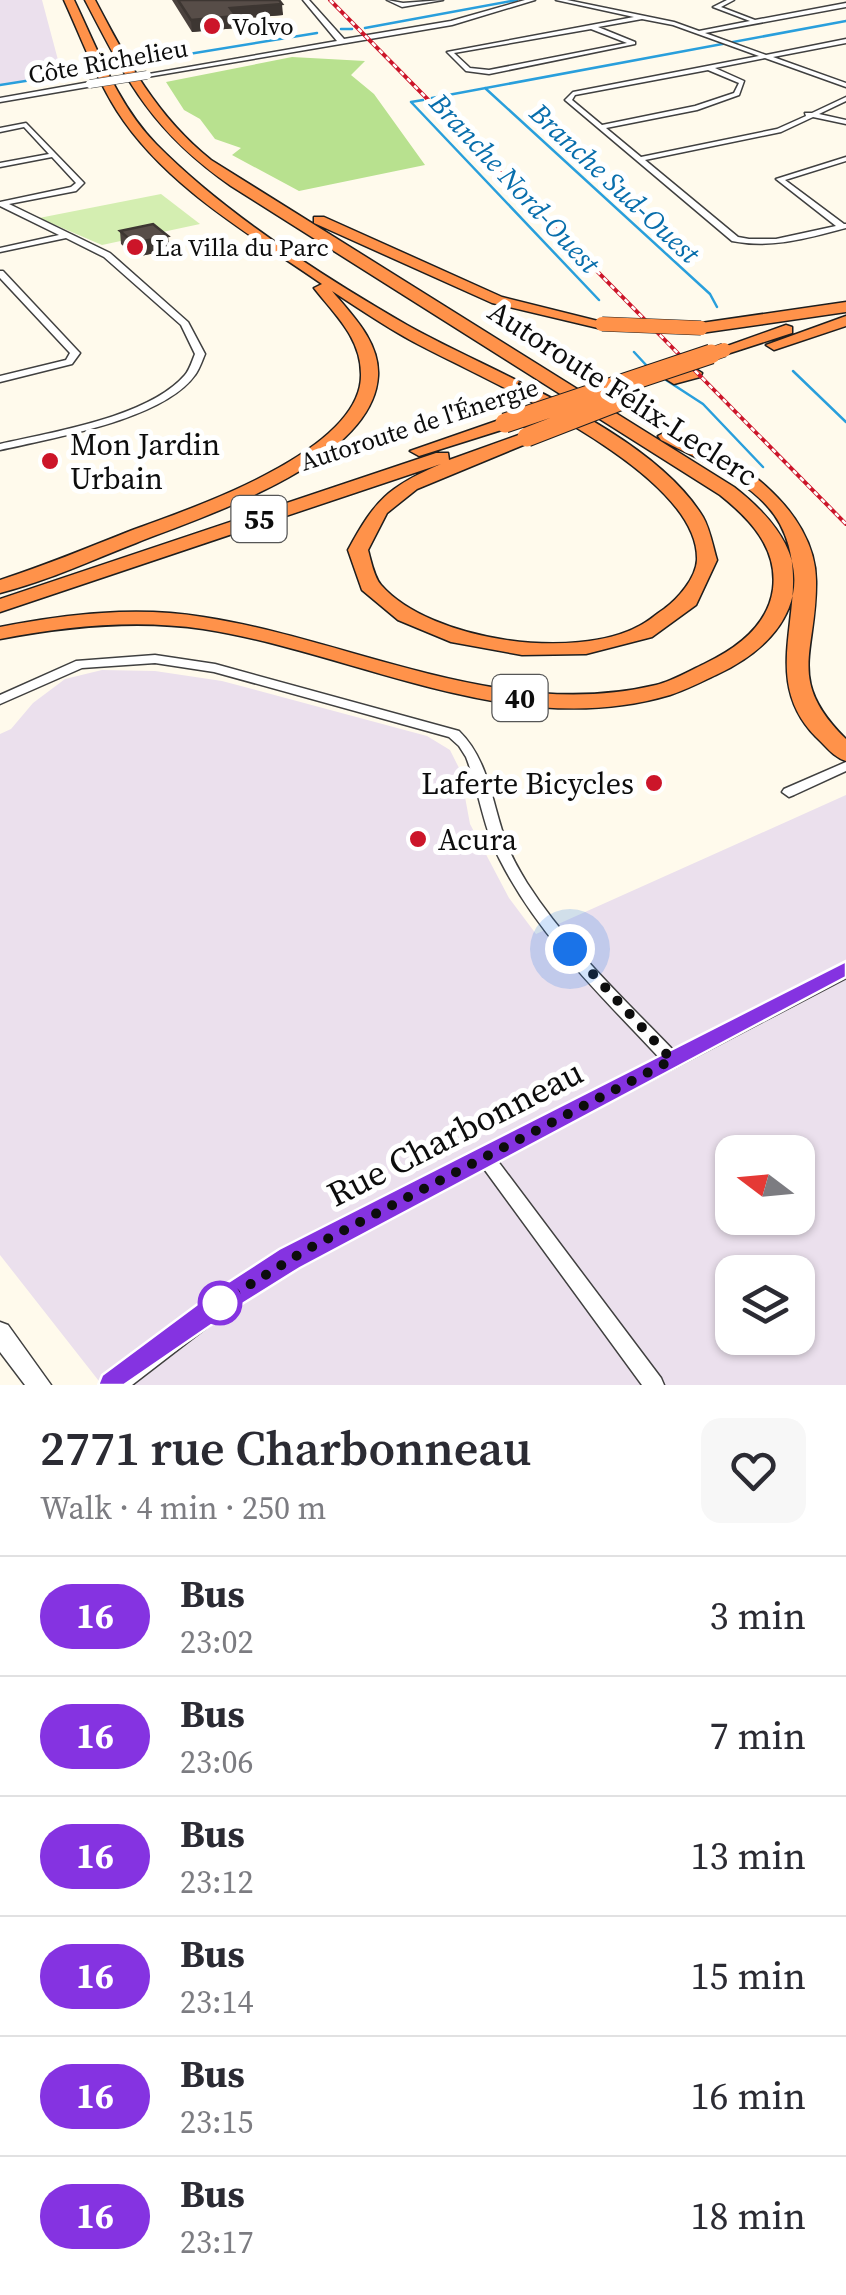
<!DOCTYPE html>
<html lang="en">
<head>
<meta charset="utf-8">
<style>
  :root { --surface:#fff; --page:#f7f7f7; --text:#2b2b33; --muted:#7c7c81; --line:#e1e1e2 }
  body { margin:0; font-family:"Source Serif 4",serif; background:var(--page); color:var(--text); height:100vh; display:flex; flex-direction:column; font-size:38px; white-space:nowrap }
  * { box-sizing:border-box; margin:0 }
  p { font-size:32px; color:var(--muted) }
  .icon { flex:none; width:55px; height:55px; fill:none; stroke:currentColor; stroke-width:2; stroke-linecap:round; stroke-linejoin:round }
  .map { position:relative; height:1385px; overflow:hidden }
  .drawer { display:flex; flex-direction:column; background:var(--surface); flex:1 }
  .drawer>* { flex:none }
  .badge { padding:0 20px; border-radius:32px; font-size:35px; line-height:65px }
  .needle { width:65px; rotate:286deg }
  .controls { position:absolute; left:715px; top:1135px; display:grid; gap:20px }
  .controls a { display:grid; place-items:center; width:100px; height:100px; border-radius:20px; background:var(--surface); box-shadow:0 2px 8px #0004; font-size:50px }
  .you { position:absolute; width:50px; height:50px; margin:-25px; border:8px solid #fff; border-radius:50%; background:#1a73e8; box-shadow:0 0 0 15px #1a73e833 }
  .map>.badge { position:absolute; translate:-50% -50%; box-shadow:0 0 0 5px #fff }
  .round { display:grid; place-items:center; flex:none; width:105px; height:105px; border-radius:20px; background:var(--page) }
  .head { display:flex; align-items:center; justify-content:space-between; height:170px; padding:0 40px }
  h1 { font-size:48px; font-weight:600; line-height:75px }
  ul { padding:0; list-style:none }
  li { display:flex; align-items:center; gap:30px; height:120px; padding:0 40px; border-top:2px solid var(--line) }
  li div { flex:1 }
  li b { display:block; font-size:38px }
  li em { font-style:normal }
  li .badge { min-width:110px; font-weight:700; text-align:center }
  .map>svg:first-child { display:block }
  .industrial { fill:#ebe0ed; fill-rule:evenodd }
  .green { fill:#d4eeb1 }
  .forest { fill:#b8e18f }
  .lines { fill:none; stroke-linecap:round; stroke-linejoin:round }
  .stream { stroke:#299fdc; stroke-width:2.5 }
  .minor-casing { stroke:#404040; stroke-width:3 }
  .tertiary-casing { stroke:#404040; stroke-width:3 }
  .motorway-casing { stroke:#1e1e1e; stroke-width:3 }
  .minor { fill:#fff; fill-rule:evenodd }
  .tertiary { fill:#fff; fill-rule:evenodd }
  .motorway { fill:#ff924a; fill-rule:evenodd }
  .rail-casing { stroke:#cc1529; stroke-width:4 }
  .rail { stroke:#fff; stroke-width:2.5; stroke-dasharray:5; stroke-linecap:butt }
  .tertiary-bridge-casing { stroke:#404040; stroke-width:9; stroke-linecap:butt }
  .motorway-bridge-far1-casing { stroke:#1e1e1e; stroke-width:15; stroke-linecap:butt }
  .motorway-bridge-casing { stroke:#1e1e1e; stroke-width:21; stroke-linecap:butt }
  .tertiary-bridge { stroke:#fff; stroke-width:8 }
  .motorway-bridge-far1 { stroke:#ff924a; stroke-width:14 }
  .motorway-bridge { stroke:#ff924a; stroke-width:19 }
  .wall { fill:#4b423e }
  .shaded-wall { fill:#3d3632 }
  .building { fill:#574d48; stroke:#3d3632; stroke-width:2.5 }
  .line { fill:#8533e1; stroke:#fff; stroke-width:2.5 }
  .walk { stroke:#0d0d0d; stroke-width:10; stroke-dasharray:0 18 }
  .poi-dot { fill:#cc1529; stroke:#fff; stroke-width:4 }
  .stop-dot { fill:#fff; stroke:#8533e1; stroke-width:5 }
  .labels { text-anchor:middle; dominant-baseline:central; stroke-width:10; stroke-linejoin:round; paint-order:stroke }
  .far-poi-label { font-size:25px; fill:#0d0d0d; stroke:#fff; text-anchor:start }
  .far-street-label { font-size:25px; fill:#0d0d0d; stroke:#fff }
  .far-water-label { font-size:28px; font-style:italic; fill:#086eac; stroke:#fff }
  .shield { fill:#fff; stroke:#565656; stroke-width:2.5 }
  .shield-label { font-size:28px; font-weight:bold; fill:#0d0d0d }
  .street-label { font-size:30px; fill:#0d0d0d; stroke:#fff }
  .poi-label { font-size:30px; fill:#0d0d0d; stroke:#fff; text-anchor:start }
  .near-street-label { font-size:35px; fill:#0d0d0d; stroke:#fff }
</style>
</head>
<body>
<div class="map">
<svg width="846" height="1385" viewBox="0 0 846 1385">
  <rect width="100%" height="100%" fill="#fffaec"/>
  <path class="industrial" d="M 0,0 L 42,0 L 62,75 L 0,85 Z
    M 102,670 L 155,671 L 222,681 L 427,736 L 450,750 L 460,770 L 470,824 L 509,898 L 536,934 L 846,795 L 846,1385 L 102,1385 L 0,1255 L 0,734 L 11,729 L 33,703 L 65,679 ZM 732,1152 L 798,1152 L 798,1218 L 732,1218 ZM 732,1272 L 798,1272 L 798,1338 L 732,1338 Z"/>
  <path class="green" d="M 161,194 L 200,224 L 102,245 L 39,218 Z"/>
  <path class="forest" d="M 292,57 L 365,61 L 351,75 L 374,94 L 425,165 L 299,191 L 232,155 L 241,148 L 215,139 L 200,119 L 184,110 L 166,82 Z"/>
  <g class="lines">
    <path class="stream" d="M 365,28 L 517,0
      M 341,29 L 352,29
      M 146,61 L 317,33
      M 0,85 L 76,73
      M 485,88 L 710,294 L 717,307
      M 432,98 L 846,21
      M 423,100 L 411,102 L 599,300
      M 634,352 L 647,366
      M 793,371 L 846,422
      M 663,378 L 703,404 L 763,467"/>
    <g class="minor-casing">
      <path id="minor" d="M 387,0 L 403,3 L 443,0 L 402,7 Z
        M 556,0 L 567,0 L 674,22 L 699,31 L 750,21 L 713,7 L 727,0 L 734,0 L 721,7 L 755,20 L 846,3 L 846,7 L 705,33 L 766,55 L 846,39 L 846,43 L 773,57 L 846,83 L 846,87 L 765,58 L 715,68 L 744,81 L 739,95 L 697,110 L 606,128 L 641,157 L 777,129 L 806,116 L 805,113 L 812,113 L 846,97 L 846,101 L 819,114 L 846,120 L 846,124 L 813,117 L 781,132 L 645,160 L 738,237 L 749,239 L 776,239 L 836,226 L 776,179 L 846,157 L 846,161 L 785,180 L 844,224 L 846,224 L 846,228 C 808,238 772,249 732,241 L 565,100 L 573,92 L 759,56 L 673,25 L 642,19 L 598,27 L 635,42 L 635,44 L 489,74 L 466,71 L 447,52 L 634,17 ZM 591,29 L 627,43 L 489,70 L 470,68 L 454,53 ZM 708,70 L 739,83 L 734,93 L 695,106 L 602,125 L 572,100 L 575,95 Z
        M 26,123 L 84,183 L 76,191 L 9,204 L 110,253 L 188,322 L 205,354 C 202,361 199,370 195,375 C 163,420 52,438 0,450 L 0,444 C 52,432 149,417 185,375 C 190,369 192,361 195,354 L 181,325 L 104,257 L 66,238 L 0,252 L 0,248 L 59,235 L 0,206 L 0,202 L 71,187 L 76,183 L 52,157 L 0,167 L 0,163 L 49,154 L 24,127 L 0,132 L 0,128 Z
        M 0,271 L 3,271 L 78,351 L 80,353 L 72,364 L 0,382 L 0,376 L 66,360 L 70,353 L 0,278 Z
        M 155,655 L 215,664 L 459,731 C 489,760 492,804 506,842 C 511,856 519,870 527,883 C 568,947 625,1000 678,1055 L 680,1060 L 678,1065 L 672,1067 L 666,1065 C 607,1001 540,939 500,860 C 483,828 479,790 466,757 L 459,746 L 449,737 L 214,672 L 155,663 L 82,668 L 0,704 L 0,695 L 76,661 Z
        M 846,762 L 846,771 L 794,795 L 789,797 L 782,792 L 784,789 Z
        M 485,1150 L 491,1152 L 661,1378 L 664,1385 L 642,1385 L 479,1162 L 476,1157 L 479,1152 Z"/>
    </g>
    <g class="tertiary-casing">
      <path id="tertiary" d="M 303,0 L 309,0 L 344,39 L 451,21 L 525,0 L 535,0 L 452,25 L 147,77 L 143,75 L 337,41 Z
        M 90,82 L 93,86 L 0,102 L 0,98 Z
        M 846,963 L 846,978 L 297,1265 L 237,1304 L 132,1385 L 101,1385 L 105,1377 L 221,1290 L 281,1251 Z
        M 0,1322 L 8,1325 L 51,1385 L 25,1385 L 0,1352 Z"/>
    </g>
    <g class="motorway-casing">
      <path id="motorway" d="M 64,0 L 74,0 C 98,50 117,104 156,144 C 225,214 322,276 407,325 C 494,374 650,430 703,517 C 710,529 713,547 717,560 L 696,605 L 652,637 L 586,654 L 522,655 L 451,642 L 398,620 L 362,590 L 348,550 C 375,500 388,487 441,464 L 0,612 L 0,599 L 436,453 L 448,453 L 449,460 L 527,432 L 536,437 L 533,441 L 417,489 L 387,513 L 368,550 C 371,561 374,577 381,585 C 430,641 575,661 639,626 C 648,622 656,614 664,609 C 678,599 696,578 697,560 C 700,469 477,377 410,340 C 383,325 358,308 332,291 C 352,315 380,342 378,376 C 373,463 203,516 136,543 C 92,560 47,581 0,593 L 0,580 C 44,566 87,548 130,531 C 189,509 363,452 361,374 C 361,338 335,315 314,288 L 322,284 C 251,235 165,186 117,111 C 95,76 81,37 64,0 Z
        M 85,0 L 95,0 C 127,61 156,116 211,160 L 734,487 C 766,512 802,549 793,594 C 785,632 752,658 718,674 C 703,681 686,690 670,695 C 512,742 357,653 203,629 C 136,619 67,626 0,639 L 0,627 C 67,614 136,606 203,617 C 353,640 501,722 656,685 C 672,681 689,671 704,664 C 736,649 768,626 773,589 C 778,548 750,519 720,495 L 231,186 C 152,131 128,83 85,0 Z
        M 314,217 L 324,217 L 502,297 L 610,324 L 602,329 L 492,303 L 314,223 Z
        M 846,302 L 846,312 L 701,333 L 693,328 L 701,323 Z
        M 846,316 L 846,326 L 774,350 L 766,345 Z
        M 786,325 L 792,327 L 792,333 L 724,355 L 716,350 Z
        M 694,368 L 702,373 L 700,377 L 674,384 L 666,379 Z
        M 505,418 L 511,419 L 511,427 L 419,456 L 410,451 Z
        M 667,431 C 731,449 816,509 816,581 C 817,653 785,679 846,739 L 846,761 C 833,757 826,746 816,737 C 752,672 819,597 780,524 C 758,483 700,460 661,440 L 658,436 Z"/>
    </g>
    <use href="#minor" class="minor"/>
    <use href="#tertiary" class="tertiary"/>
    <use href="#motorway" class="motorway"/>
    <g class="rail-casing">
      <path id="rail" d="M 330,0 L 846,524"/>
    </g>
    <use href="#rail" class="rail"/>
    <g class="tertiary-bridge-casing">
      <path id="tertiary-bridge" d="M 90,84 L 147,75"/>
    </g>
    <g class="motorway-bridge-far1-casing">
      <path id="motorway-bridge-far1" d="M 602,324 L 701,328
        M 704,357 L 724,350"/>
    </g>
    <g class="motorway-bridge-casing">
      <path id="motorway-bridge" d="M 505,423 L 711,354
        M 527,437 L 635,395"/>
    </g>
    <use href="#tertiary-bridge" class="tertiary-bridge"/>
    <use href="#motorway-bridge-far1" class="motorway-bridge-far1"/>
    <use href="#motorway-bridge" class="motorway-bridge"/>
  </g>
  <path class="wall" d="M 172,0 L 279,0 L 283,15 L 237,19 L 237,28 L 192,32 Z
    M 120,231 L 168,236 L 169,250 L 136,257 L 121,244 Z"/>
  <path class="shaded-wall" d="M 282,4 L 283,15 L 237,19 L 237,28 L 192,32 L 191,20 L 230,8 Z
    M 168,236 L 169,250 L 136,257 L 134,243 Z"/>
  <path class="building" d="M 178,0 L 279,0 L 282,4 L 230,8 L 236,16 L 191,20 Z
    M 153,224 L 168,236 L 134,243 L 120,231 Z"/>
  <path class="line" d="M 846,961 L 846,977 L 300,1268 L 239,1306 L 124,1385 L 98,1385 L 102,1375 L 219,1288 L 279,1249 Z"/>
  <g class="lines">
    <path class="walk" d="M 220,1303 L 306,1250 L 672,1060 L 570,949"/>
  </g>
  <g class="poi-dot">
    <circle cx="212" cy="26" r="10"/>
    <circle cx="135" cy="247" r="10"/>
    <circle cx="50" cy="461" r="10"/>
    <circle cx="654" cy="783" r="10"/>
    <circle cx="418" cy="839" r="10"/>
  </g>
  <circle class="stop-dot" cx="220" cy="1303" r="20"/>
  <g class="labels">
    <g class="far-poi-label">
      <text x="232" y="26">Volvo</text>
      <text x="155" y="247">La Villa du Parc</text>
    </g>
    <g class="far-street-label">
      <text transform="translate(108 61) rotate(-10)">Côte Richelieu</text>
      <text transform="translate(419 424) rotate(-18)">Autoroute de l'Énergie</text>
    </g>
    <g class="far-water-label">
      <text transform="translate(515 183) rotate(47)">Branche Nord-Ouest</text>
      <text transform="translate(615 183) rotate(43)">Branche Sud-Ouest</text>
    </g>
    <g class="shield">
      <rect x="231.5" y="496" width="55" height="46" rx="8"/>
      <rect x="492.5" y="675" width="55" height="46" rx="8"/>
    </g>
    <g class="shield-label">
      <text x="259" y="519">55</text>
      <text x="520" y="698">40</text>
    </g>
    <g class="street-label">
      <text transform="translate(623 393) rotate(33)">Autoroute Félix-Leclerc</text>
    </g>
    <g class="poi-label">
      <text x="70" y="444">Mon Jardin<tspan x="70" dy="34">Urbain</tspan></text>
      <text x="634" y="783" text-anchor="end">Laferte Bicycles</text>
      <text x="438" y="839">Acura</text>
    </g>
    <g class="near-street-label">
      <text transform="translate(455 1133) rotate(-27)">Rue Charbonneau</text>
    </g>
  </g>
</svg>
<div class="controls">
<a><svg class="needle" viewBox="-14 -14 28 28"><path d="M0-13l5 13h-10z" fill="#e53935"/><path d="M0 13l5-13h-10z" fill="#7c7c81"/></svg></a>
<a><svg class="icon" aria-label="layers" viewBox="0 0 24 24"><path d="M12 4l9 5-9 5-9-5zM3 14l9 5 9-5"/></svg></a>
</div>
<div class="you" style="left:570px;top:949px"></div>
</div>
<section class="drawer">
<div class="head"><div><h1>2771 rue Charbonneau</h1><p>Walk · 4 min · 250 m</p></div><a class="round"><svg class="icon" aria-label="heart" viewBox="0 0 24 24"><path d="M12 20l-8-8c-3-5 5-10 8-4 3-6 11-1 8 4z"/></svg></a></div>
<ul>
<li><span class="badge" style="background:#8533e1;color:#fff">16</span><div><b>Bus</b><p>23:02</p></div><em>3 min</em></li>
<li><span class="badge" style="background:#8533e1;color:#fff">16</span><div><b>Bus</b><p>23:06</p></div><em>7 min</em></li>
<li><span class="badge" style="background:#8533e1;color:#fff">16</span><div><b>Bus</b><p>23:12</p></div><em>13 min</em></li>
<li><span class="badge" style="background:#8533e1;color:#fff">16</span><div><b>Bus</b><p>23:14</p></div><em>15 min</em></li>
<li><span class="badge" style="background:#8533e1;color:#fff">16</span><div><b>Bus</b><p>23:15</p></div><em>16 min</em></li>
<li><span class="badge" style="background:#8533e1;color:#fff">16</span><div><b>Bus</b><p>23:17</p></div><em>18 min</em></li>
</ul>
</section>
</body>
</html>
